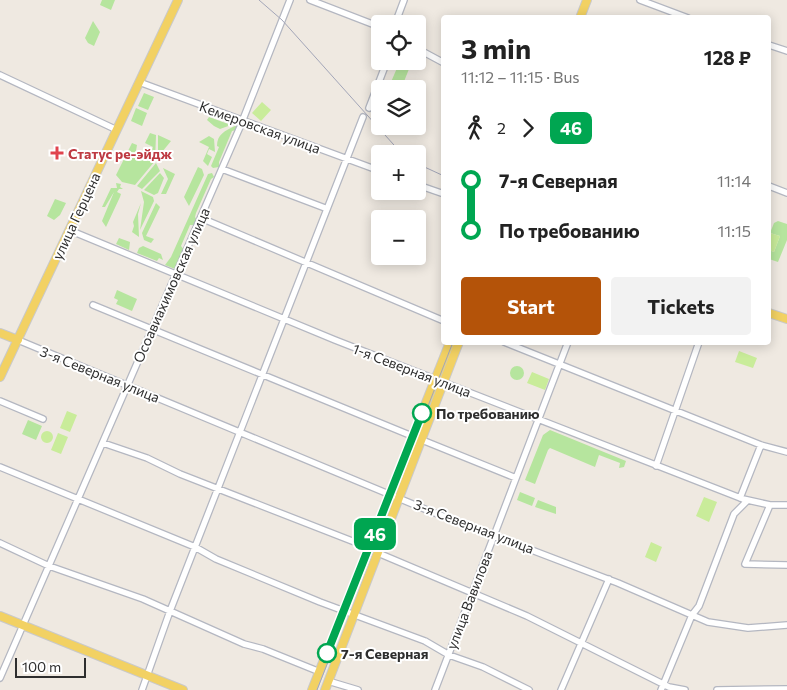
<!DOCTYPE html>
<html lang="en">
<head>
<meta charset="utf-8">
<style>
  :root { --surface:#fff; --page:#f2f2f2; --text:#222; --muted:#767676; --accent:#b45309 }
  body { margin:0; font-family:Commissioner,sans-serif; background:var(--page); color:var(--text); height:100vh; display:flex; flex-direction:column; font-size:19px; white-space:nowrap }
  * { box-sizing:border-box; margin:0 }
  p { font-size:16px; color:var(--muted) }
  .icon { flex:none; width:28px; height:28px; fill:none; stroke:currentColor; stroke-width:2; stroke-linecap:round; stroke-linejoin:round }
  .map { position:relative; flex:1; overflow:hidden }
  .side { position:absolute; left:441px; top:15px; width:330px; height:330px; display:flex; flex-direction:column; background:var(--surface); border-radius:5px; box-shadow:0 2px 12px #0003 }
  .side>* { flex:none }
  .badge { padding:0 10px; border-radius:8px; font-size:18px; line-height:32px }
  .tools { position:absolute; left:371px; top:15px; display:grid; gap:10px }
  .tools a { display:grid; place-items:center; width:55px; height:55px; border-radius:5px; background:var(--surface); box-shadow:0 2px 12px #0003; font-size:25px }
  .scale { position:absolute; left:15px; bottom:12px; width:71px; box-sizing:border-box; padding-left:5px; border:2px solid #2e2e2e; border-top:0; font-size:14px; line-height:18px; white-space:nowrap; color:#2e2e2e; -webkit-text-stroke:4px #fff; paint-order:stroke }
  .map>.badge { position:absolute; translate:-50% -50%; box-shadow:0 0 0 2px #fff }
  .legs { display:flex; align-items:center; gap:8px; height:55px; padding:0 20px; font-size:16px }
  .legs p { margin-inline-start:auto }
  .headline { display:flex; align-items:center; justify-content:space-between; height:85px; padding:0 20px }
  h1 { font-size:28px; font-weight:700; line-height:38px }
  .action { display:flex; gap:10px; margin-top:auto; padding:10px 20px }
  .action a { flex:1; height:58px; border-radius:5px; background:var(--accent); color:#fff; font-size:20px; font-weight:700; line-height:58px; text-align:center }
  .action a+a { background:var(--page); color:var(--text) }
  ul { padding:0 20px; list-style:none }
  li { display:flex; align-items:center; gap:18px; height:50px; font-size:19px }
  li i { display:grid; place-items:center; width:8px; height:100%; margin:0 6px; background:currentColor }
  li i::after { content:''; width:12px; height:12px; margin:-6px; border:4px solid; border-radius:50%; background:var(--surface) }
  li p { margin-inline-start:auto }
  li:first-child i { background:linear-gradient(#0000 50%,currentColor 0) }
  li:last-child i { background:linear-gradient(currentColor 50%,#0000 0) }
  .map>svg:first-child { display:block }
  .green { fill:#b6e59e }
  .pitch { fill:#c9ec9a }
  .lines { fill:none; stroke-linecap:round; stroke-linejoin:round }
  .minor-casing { stroke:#b4b7c1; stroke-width:8 }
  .major-casing { stroke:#c9c9c9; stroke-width:10 }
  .minor { stroke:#fff; stroke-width:5.5 }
  .major { stroke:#f2d163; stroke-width:8 }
  .tram { stroke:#a3a6b8; stroke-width:1 }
  .line-1-casing { stroke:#fff; stroke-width:11 }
  .line-1 { stroke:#00a651; stroke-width:8 }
  .health-dot { fill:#e0444e; stroke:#fff; stroke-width:2 }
  .stop-1-dot { fill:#fff; stroke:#00a651; stroke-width:2.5 }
  .labels { text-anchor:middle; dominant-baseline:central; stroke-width:4; stroke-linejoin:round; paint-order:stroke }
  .street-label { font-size:14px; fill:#2e2e2e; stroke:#fff }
  .health-label { font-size:14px; font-weight:bold; fill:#be3a42; stroke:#fff; text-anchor:start }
  .stop-label { font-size:14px; font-weight:bold; fill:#2e2e2e; stroke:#fff; text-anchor:start }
</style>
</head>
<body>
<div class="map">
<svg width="787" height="690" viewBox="0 0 787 690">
  <rect width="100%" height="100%" fill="#efe9e1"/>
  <path class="green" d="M 102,0 L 115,0 L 111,10 L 100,5 Z
    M 93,21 L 100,32 L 94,46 L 88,43 L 85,38 Z
    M 400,61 L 406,61 L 411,64 L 401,89 L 394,86 L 393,89 L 388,89 Z
    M 144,93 L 154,97 L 148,110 L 138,106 Z
    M 136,108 L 147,113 L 142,126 L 131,121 Z
    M 209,117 L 231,125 L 220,129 L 214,126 L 207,120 Z
    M 235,126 L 238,127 L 236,130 L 232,131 L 219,162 L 219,167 L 213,168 L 211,166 L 219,147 L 217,146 C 217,134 225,131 235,126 Z
    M 150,133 L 156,135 L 155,161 L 135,185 L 122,182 L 116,175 L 132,143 L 137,145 L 136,151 L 148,157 L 153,147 L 145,143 Z
    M 158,135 L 171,141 L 158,157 Z
    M 209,136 L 214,139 L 215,152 L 209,149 L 207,154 L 212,157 L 208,166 L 203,161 L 209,147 L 199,142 Z
    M 156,163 L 160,171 L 142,189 L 137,186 Z
    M 198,167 L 202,169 L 204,175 L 189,206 L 184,197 Z
    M 163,168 L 175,174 L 166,194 L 161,194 L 168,179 Z
    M 160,173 L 164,178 L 158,193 L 154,195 L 144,190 Z
    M 212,173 L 214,177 L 211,179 L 196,213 L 195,217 L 197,220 L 195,225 L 190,225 L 181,246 L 185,251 L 175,269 L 165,265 L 171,257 L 208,174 Z
    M 116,183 L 121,184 L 120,187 L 123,189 L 119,189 L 117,192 L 121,194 L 120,197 L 106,227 L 102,221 L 114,192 L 105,207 L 102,207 L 111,188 L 117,188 Z
    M 141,191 L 153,197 L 154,201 L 140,230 L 144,202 Z
    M 55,199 L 66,203 L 60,215 L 54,220 L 47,216 Z
    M 141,203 L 138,214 L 139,237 L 132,232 L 134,226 L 133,222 Z
    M 156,203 L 160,207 L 146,236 L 154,239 L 151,243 L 144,240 L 142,233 Z
    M 778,221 L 787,224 L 787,240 L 778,262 L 769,259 L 769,250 L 774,252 L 780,236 L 770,233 L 774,223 Z
    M 119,238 L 130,242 L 129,250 L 116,244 Z
    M 143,246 L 161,254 L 163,260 L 159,258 L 157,261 L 137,253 L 139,248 Z
    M 117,290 L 137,299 L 132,311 L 116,304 L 118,300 L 114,298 Z
    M510 373a7 7 0 1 1 14 0a7 7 0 1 1-14 0Z
    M 28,420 L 42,426 L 36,440 L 22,434 Z
    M 550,430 L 626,461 L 624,467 L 619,468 L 620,463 L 599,455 L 595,467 L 550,448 L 548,450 L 535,484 L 525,480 L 543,435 Z
    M 520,492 L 535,498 L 532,506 L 517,500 Z
    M 538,500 L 556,507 L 556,514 L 535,507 Z"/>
  <path class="pitch" d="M 262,102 L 271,110 L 261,121 L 252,113 Z
    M 770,233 L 780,236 L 774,252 L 769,250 Z
    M 739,351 L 757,358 L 753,368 L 735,362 Z
    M 532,372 L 549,379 L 545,390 L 527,383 Z
    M 67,411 L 77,415 L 70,432 L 60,428 Z
    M41 437a6 6 0 1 1 12 0a6 6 0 1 1-12 0Z
    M 58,433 L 68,437 L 61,454 L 51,450 Z
    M 704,497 L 717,502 L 709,522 L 696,516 Z
    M 651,542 L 662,547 L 656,562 L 645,557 Z"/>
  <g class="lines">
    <g class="minor-casing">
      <path id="minor" d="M 310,0 L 380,27
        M 640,0 L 688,18
        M 395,24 L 404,0
        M 769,45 L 787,51
        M 418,49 L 444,63
        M 0,75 L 117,130
        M 139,82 L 380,171
        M 369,108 L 387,61
        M 222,169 L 325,208
        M 418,185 L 444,194
        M 769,186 L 787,193
        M 201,218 L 444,321
        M 69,230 L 335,340 L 743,499 L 770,505 L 787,505
        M 93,305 L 412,436
        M 18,340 L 427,510 L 618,583 L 708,622 L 748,628 L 787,625
        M 504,342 L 761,445 L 787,452
        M 0,401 L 43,419
        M 422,440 L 516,478
        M 103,443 L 147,458 L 180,474 L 370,548
        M 656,466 L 699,342
        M 0,467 L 195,547 L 216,559 L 320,602 L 425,641 L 449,655 L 483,667 L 529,690
        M 740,498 L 761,445
        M 770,505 L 745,564 L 787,565
        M 0,543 L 49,566 L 143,599 L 244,644 L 263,649 L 320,672
        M 378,553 L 527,616 L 669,687 L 685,690
        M 0,678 L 240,127 L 290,0
        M 328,681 L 358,690
        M 142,690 L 170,611 L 363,117
        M 435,690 L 568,342
        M 561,690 L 609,579
        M 661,690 L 692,615 L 699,606 L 734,514 L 747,501
        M 717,690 L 787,689"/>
    </g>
    <g class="major-casing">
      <path id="major" d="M 580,18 L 587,0
        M 769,313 L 787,319
        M 0,333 L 18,340
        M 0,377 L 178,0
        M 0,616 L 183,690
        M 312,690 L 450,342
        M 325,690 L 459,342"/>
    </g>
    <use href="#minor" class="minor"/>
    <use href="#major" class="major"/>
    <path class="tram" d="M 259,0 L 282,20 L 402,154
      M 418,164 L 444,176
      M 317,690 L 453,342"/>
  </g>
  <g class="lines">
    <g class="line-1-casing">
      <path id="line-1" d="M 327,653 L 422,413"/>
    </g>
    <use href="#line-1" class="line-1"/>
  </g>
  <path class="health-dot" d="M54.5 145.5h5v5h5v5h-5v5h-5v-5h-5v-5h5z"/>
  <g class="stop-1-dot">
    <circle cx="422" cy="413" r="9"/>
    <circle cx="327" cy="653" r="9"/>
  </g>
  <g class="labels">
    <g class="street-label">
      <text transform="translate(260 127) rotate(20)">Кемеровская улица</text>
      <text transform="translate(76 216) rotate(-65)">улица Герцена</text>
      <text transform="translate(171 285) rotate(-66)">Осоавиахимовская улица</text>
      <text transform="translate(412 370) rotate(21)">1-я Северная улица</text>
      <text transform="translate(100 374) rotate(22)">3-я Северная улица</text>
      <text transform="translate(474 526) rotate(21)">3-я Северная улица</text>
      <text transform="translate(469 600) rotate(-69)">улица Вавилова</text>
    </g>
    <g class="health-label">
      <text x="68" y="153">Статус ре-эйдж</text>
    </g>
    <g class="stop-label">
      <text x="436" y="413">По требованию</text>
      <text x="341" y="653">7-я Северная</text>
    </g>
  </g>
</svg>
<div class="tools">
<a><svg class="icon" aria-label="locate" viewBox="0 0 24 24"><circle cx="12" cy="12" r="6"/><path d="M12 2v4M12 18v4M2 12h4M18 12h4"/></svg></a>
<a><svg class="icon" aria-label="layers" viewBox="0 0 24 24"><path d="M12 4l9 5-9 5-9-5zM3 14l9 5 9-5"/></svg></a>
<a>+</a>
<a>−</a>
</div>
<div class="scale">100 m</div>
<b class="badge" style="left:375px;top:534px;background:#00a651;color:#fff">46</b>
<section class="side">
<div class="headline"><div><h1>3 min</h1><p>11:12 – 11:15 · Bus</p></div><b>128 ₽</b></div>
<div class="legs"><svg class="icon" aria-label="walk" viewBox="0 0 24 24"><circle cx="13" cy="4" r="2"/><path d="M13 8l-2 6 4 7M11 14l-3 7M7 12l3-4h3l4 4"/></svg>2<svg class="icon" aria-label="forward" viewBox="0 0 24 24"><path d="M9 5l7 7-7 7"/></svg><b class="badge" style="background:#00a651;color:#fff">46</b></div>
<ul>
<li><i style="color:#00a651"></i><b>7-я Северная</b><p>11:14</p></li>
<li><i style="color:#00a651"></i><b>По требованию</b><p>11:15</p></li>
</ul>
<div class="action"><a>Start</a><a>Tickets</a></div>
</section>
</div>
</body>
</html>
